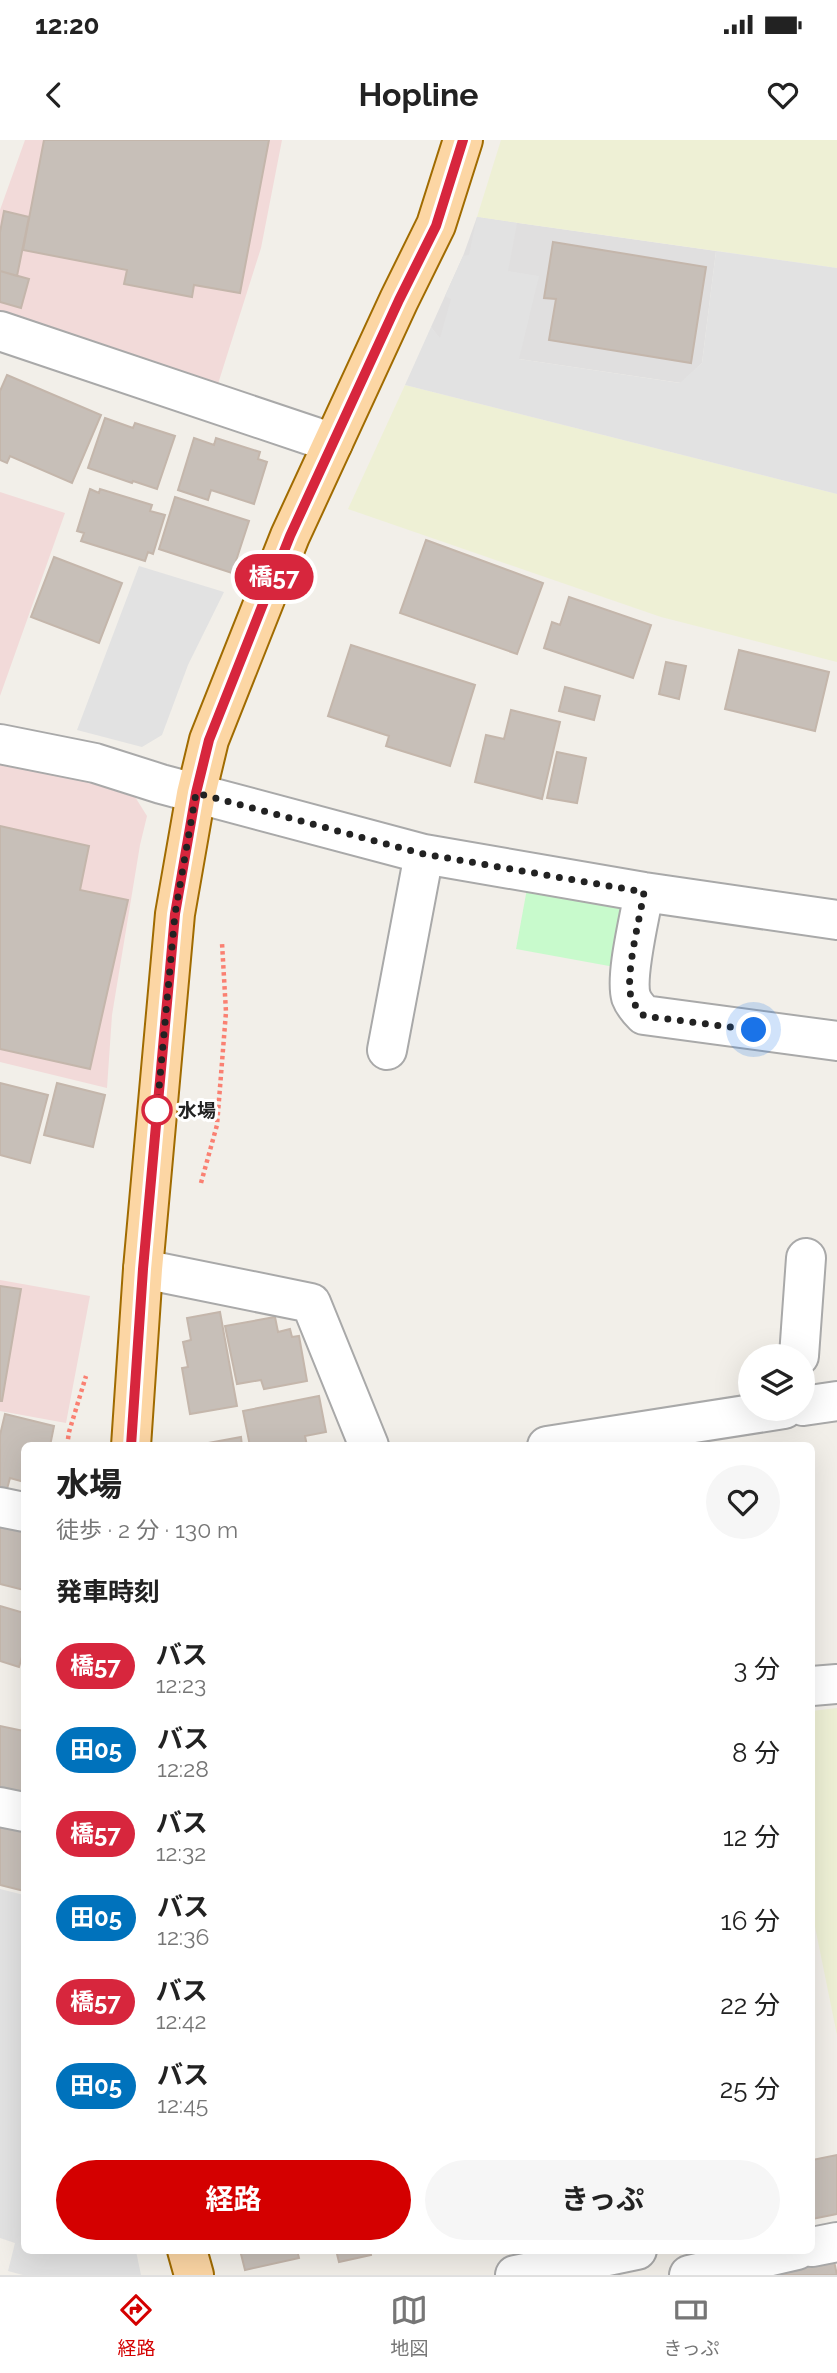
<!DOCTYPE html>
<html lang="ja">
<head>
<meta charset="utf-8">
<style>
  :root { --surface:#fff; --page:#f6f6f6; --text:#222; --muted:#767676; --line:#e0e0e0; --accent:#d40000 }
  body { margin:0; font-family:Raleway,"Noto Sans JP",sans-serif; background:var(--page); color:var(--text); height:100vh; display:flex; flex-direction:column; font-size:26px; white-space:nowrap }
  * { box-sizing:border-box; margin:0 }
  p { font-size:23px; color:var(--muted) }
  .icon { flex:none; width:38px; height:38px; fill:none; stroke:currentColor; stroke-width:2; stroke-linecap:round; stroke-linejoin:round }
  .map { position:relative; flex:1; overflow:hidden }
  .panel { position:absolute; left:21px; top:1302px; width:794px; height:812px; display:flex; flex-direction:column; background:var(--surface); border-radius:10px; box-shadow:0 7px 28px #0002 }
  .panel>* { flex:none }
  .badge { padding:0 14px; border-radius:23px; font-size:24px; line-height:46px }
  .buttons { position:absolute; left:738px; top:1204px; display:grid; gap:14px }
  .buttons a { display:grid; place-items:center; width:77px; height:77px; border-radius:50%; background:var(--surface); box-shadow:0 7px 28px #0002; font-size:35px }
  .you { position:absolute; width:35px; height:35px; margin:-18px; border:5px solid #fff; border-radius:50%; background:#1a73e8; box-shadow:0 0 0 10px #1a73e833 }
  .map>.badge { position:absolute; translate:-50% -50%; box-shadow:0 0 0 4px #fff }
  h2 { padding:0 35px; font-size:26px; line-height:63px }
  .round { display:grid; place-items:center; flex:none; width:74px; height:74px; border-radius:37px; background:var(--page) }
  .summary { display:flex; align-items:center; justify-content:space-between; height:119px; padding:0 35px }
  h1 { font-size:33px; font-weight:700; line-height:52px }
  .primary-button { display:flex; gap:14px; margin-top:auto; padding:14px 35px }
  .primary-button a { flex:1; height:80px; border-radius:42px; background:var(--accent); color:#fff; font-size:28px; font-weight:700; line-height:80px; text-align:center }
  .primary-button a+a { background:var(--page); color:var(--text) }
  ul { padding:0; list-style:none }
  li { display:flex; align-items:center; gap:21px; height:84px; padding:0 35px }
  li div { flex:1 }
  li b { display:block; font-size:26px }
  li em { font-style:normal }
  li .badge { min-width:77px; font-weight:700; text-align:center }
  .status { display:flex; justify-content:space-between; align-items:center; height:49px; padding:0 35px; background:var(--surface); direction:ltr }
  .status svg { height:19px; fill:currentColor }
  header { display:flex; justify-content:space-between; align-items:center; height:91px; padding:0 35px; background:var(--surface); font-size:32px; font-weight:700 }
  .tabs { display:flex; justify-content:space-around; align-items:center; height:98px; border-top:2px solid var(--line); background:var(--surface); font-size:19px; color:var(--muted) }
  .tabs a { display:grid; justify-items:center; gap:4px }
  .tabs .active { color:var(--accent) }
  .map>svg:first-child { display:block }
  .residential { fill:#e0dfdf }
  .commercial { fill:#f2dad9 }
  .farmland { fill:#eef0d5 }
  .park { fill:#c8facc }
  .parking { fill:#e2e2e2 }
  .building { fill:#c7bfb8; stroke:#c4b6ab; stroke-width:2 }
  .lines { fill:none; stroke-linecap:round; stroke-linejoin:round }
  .minor-casing { stroke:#a9a9a9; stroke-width:42 }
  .major-casing { stroke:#a06b00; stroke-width:42 }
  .path { stroke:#fa8072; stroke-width:4.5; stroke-dasharray:3.5 3.5; stroke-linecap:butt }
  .minor { stroke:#fff; stroke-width:38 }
  .major { stroke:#fcd6a4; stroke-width:38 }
  .line-casing { stroke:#fff; stroke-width:16 }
  .line { stroke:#d7263d; stroke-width:10 }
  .walk { stroke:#222; stroke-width:7; stroke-dasharray:0 12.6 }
  .stop-dot { fill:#fff; stroke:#d7263d; stroke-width:3.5 }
  .labels { text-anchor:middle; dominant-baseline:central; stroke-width:6; stroke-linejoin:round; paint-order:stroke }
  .stop-label { font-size:19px; font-weight:bold; fill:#222; stroke:#fff; text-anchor:start }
</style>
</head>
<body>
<div class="status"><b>12:20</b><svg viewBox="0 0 49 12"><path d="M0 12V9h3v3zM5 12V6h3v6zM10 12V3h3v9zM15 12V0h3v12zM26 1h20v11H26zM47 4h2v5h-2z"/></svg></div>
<header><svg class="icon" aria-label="back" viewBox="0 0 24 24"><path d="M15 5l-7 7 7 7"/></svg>Hopline<svg class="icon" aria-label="heart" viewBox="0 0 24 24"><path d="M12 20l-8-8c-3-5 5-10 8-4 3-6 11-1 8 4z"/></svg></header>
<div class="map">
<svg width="837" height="2135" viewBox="0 0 837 2135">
  <rect width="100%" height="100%" fill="#f2efe9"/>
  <path class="residential" d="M 477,77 L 716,111 L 702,223 L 681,243 L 519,219 L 439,198 L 431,187 L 463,116 Z"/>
  <path class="commercial" d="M 25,0 L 282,0 L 261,108 L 217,247 L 0,177 L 0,70 Z
    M 0,352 L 65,373 L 0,556 Z
    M 0,621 L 132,652 L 147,676 L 140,705 L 112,875 L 107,948 L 0,922 Z
    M 0,1140 L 90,1156 L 66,1283 L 0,1271 Z"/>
  <path class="farmland" d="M 501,0 L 837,0 L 837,128 L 477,77 Z
    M 405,245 L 837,354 L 837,522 L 661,477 L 348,369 Z
    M 837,1568 L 837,1895 L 812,1772 L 812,1571 Z"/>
  <path class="park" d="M 530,732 L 644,752 L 631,830 L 516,809 Z"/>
  <path class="parking" d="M 477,77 L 517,83 L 508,131 L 539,136 L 519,219 L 680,243 L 702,223 L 716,111 L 837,128 L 837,354 L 405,245 L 431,187 L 440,198 L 451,159 L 445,156 L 463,116 L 469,115 Z
    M 139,426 L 224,452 L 188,525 L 162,595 L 142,607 L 77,590 Z
    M 0,1749 L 24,1755 L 24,2110 L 136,2111 L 141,2135 L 23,2135 L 8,2131 L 15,2103 L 0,2098 Z"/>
  <path class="building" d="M 44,0 L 269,0 L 240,153 L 194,145 L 192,157 L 124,144 L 127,130 L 23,110 Z
    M 4,71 L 29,77 L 17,136 L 0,131 L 0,92 Z
    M 553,102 L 706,127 L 691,223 L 549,200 L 556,159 L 544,158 Z
    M 0,131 L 29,139 L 21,168 L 0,162 Z
    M 7,235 L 101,275 L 72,343 L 10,316 L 7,323 L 0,320 L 0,251 Z
    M 105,278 L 133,288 L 135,283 L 175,296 L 157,349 L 133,341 L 132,343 L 88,328 Z
    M 194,298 L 214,305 L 216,298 L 260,312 L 258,319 L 267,322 L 254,364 L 211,350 L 208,360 L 178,350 Z
    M 90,349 L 99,353 L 100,349 L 152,365 L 150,371 L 165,375 L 153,414 L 148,412 L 145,421 L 81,401 L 84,393 L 77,391 Z
    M 175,357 L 249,381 L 232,433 L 159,409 Z
    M 426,400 L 543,443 L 517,514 L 400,473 Z
    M 54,417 L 122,443 L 99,503 L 31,477 Z
    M 569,457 L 651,485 L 633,538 L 544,508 L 552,482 L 560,485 Z
    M 351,505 L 475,545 L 450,626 L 386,606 L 389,596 L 328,576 Z
    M 739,510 L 829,532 L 815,591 L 725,569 Z
    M 666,522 L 686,526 L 679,559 L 659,554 Z
    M 565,547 L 600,556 L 594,580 L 559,571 Z
    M 511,570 L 560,582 L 542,659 L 475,642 L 486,595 L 504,599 Z
    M 557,612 L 586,618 L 577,663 L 547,658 Z
    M 0,686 L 89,706 L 80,750 L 128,760 L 90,929 L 0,909 Z
    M 0,943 L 48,955 L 30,1023 L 0,1015 Z
    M 57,943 L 105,955 L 93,1007 L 44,995 Z
    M 0,1146 L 21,1149 L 2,1261 L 0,1261 Z
    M 220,1172 L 237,1266 L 190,1274 L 182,1228 L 188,1227 L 183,1202 L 191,1200 L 187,1178 Z
    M 275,1177 L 278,1192 L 290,1189 L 292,1197 L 299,1196 L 307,1241 L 264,1249 L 261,1240 L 237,1244 L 225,1186 Z
    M 319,1256 L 326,1292 L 305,1296 L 307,1306 L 250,1306 L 243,1271 Z
    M 5,1274 L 54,1286 L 50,1306 L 24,1306 L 24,1342 L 10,1338 L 7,1349 L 0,1347 L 0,1295 Z
    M 241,1297 L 242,1306 L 192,1306 Z
    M 0,1382 L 24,1387 L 24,1450 L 0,1444 Z
    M 0,1466 L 24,1473 L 24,1510 L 19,1527 L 0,1521 Z
    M 0,1586 L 24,1591 L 24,1654 L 0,1648 Z
    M 0,1686 L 24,1692 L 24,1751 L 0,1745 Z
    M 837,2015 L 837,2074 L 812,2079 L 812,2020 Z
    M 240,2110 L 297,2110 L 299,2118 L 245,2130 Z
    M 336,2110 L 370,2110 L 371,2115 L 339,2122 Z
    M 833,2116 L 837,2135 L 758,2135 Z"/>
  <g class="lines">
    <g class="minor-casing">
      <path id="minor" d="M 0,191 L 333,303
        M 0,604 L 95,623 L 161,644 L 424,714 L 644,752 L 837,780
        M 644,752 C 640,777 625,835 631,857 C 634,865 639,870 644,875 L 837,901
        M 387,910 L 424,714
        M 143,1129 L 311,1163 L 369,1306
        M 799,1216 L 806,1118
        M 803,1266 L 837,1261
        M 547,1306 L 784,1269
        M 0,1367 L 24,1372
        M 812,1546 L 837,1544
        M 0,1667 L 24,1672
        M 812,2107 L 837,2102
        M 515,2135 L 637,2110
        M 689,2135 L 797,2110"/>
    </g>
    <g class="major-casing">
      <path id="major" d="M 131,1306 L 143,1129 L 175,774 L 196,654 L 209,600 L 290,396 L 399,160 L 436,85 L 463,0
        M 187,2110 L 194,2135"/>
    </g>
    <path class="path" d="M 201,1043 L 217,985 L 226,872 L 222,803
      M 67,1306 L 69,1292 L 86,1236"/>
    <use href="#minor" class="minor"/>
    <use href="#major" class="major"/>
  </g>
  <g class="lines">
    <g class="line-casing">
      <path id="line" d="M 131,1306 L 143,1129 L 175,774 L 196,653 L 209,600 L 290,396 L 399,160 L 436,86 L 463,0"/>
    </g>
    <use href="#line" class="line"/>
    <path class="walk" d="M 157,970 L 175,774 L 196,653 L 424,714 L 644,752 C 640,778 625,834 631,857 C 634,865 639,870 644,876 L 754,890"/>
  </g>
  <circle class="stop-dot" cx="157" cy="970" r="14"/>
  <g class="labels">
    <g class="stop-label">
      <text x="178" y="970">水場</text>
    </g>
  </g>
</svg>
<div class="buttons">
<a><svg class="icon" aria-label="layers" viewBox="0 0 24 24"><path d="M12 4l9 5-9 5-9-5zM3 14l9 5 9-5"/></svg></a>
</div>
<div class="you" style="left:754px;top:890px"></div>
<b class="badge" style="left:274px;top:437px;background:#d7263d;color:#fff">橋57</b>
<section class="panel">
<div class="summary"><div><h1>水場</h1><p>徒歩 · 2 分 · 130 m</p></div><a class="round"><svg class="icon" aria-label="heart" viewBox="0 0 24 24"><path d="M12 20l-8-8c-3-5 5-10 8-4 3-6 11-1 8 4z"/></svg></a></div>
<h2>発車時刻</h2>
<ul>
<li><span class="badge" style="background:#d7263d;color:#fff">橋57</span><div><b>バス</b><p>12:23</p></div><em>3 分</em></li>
<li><span class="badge" style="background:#0072bc;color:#fff">田05</span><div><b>バス</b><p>12:28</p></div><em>8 分</em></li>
<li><span class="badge" style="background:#d7263d;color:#fff">橋57</span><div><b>バス</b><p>12:32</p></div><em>12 分</em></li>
<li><span class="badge" style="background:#0072bc;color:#fff">田05</span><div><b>バス</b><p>12:36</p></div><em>16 分</em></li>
<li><span class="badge" style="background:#d7263d;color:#fff">橋57</span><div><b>バス</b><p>12:42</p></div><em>22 分</em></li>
<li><span class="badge" style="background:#0072bc;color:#fff">田05</span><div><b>バス</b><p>12:45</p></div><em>25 分</em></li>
</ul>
<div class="primary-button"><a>経路</a><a>きっぷ</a></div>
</section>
</div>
<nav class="tabs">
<a class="active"><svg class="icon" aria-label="directions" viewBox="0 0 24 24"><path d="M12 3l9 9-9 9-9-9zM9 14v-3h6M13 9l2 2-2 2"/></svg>経路</a>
<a><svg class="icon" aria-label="map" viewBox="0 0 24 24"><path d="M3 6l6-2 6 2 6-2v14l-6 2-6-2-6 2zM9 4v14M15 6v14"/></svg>地図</a>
<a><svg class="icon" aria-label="tickets" viewBox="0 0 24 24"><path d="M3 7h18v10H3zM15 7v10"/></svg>きっぷ</a>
</nav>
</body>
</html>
